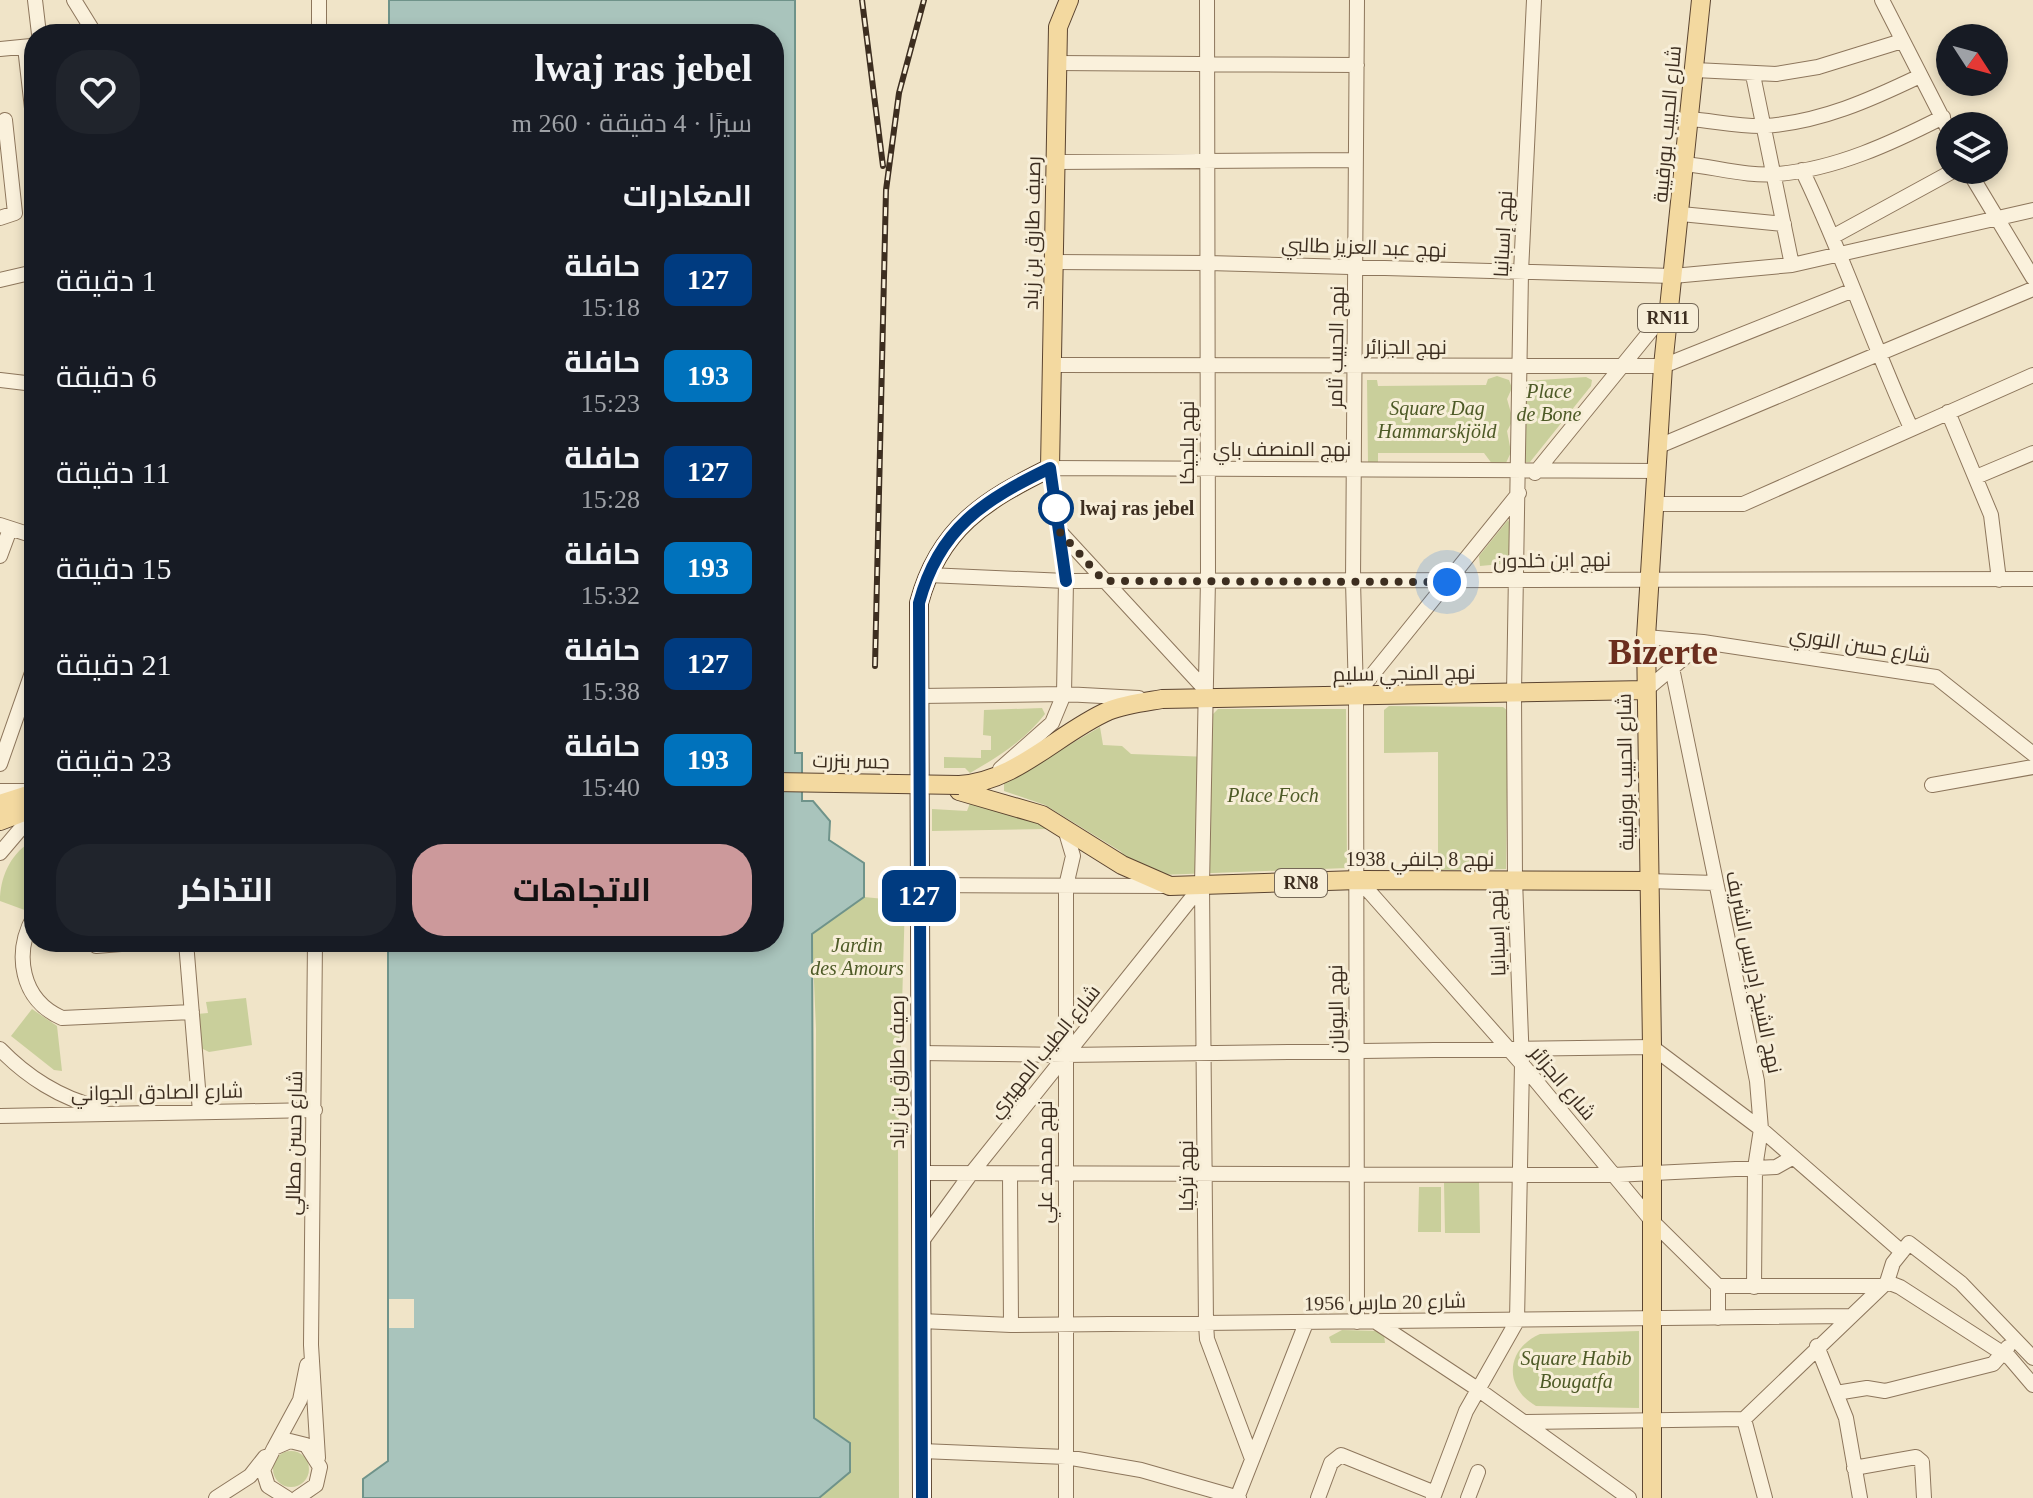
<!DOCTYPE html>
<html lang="ar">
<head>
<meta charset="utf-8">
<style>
  :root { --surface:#171b24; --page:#20242c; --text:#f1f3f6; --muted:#9ea1a6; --accent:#cc999b }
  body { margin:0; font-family:"Times New Roman",Cairo,serif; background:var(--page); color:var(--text); direction:rtl; height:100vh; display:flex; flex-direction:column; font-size:30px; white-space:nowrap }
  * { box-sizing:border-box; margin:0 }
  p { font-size:26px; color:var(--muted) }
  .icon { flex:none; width:44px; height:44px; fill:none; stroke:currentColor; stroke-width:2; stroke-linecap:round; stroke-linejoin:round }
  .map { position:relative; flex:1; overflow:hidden; direction:ltr }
  .details { position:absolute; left:24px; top:24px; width:760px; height:928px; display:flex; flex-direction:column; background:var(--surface); border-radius:32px; box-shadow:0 4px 12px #0003; direction:rtl }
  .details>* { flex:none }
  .badge { padding:0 16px; border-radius:12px; font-size:28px; line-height:52px }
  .needle { width:52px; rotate:126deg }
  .controls { position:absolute; left:1936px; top:24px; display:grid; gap:16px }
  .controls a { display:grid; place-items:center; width:72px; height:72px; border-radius:50%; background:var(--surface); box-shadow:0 4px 12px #0003; font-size:40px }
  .you { position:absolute; width:40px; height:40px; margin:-20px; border:6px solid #fff; border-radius:50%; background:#1a73e8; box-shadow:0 0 0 12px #1a73e833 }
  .map>.badge { position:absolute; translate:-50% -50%; box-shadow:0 0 0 4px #fff }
  h2 { padding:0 32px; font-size:30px; line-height:72px }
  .round { display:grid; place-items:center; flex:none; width:84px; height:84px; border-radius:32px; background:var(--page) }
  .headline { display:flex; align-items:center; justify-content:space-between; height:136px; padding:0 32px }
  h1 { font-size:38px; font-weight:700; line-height:60px }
  .primary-button { display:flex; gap:16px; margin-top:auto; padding:16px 32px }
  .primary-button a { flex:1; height:92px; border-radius:32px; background:var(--accent); color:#111; font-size:32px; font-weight:700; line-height:92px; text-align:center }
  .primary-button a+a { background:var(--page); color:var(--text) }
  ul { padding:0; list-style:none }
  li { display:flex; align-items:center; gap:24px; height:96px; padding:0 32px }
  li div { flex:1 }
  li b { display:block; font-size:30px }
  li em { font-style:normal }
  li .badge { min-width:88px; font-weight:700; text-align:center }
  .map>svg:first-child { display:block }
  .green { fill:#c9cf9b }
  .water { fill:#a9c4bc; stroke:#6f938a; stroke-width:2 }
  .pier { fill:#f0e4c8 }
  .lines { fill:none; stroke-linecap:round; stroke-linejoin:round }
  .minor-casing { stroke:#8d765c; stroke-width:16 }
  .major-casing { stroke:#5b4430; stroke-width:20 }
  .minor { stroke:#faf1dc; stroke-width:14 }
  .major { stroke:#f3d9a0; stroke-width:18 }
  .rail-casing { stroke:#3d2e20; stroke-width:6 }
  .rail { stroke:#f7eed8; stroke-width:3; stroke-dasharray:9; stroke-linecap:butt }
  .major-bridge-casing { stroke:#5b4430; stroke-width:20; stroke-linecap:butt }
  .major-bridge { stroke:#f3d9a0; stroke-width:18 }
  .line-casing { stroke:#fff; stroke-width:18 }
  .line { stroke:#003b80; stroke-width:12 }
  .walk { stroke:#3d2e20; stroke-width:8; stroke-dasharray:0 14.4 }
  .stop-dot { fill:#fff; stroke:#003b80; stroke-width:4 }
  .labels { text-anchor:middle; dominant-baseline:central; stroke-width:6; stroke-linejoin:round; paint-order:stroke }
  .shield { fill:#f7eed8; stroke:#756857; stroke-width:2 }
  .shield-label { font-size:18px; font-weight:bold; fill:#3d2e20 }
  .street-label { font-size:20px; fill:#3d2e20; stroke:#f7eed8 }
  .park-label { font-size:20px; font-style:italic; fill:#4d5a26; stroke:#f7eed8 }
  .stop-label { font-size:20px; font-weight:bold; fill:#3d2e20; stroke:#f7eed8; text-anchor:start }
  .town-label { font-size:36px; font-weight:bold; fill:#6b2e1e; stroke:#f7eed8 }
</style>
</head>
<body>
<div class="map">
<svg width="2033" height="1498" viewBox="0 0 2033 1498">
  <rect width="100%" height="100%" fill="#f0e4c8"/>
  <path class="green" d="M 1497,376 L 1509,380 L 1512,388 L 1507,399 L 1513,420 L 1507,431 L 1511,452 L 1506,463 L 1493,465 L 1484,453 L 1378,453 L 1378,463 L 1368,462 L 1367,380 L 1377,380 L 1378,386 L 1486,385 L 1488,379 Z
    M 1586,377 L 1592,380 L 1591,386 L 1530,462 L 1524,462 L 1525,381 Z
    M 1508,520 L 1515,535 L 1512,563 L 1480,566 L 1479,556 Z
    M 1389,706 L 1503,707 L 1508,711 L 1506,869 L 1438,870 L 1438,752 L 1384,753 L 1384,710 Z
    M 1042,708 L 1045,714 C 1025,740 998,757 970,773 L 965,768 L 944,768 L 944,757 L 981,758 L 981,750 L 991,750 L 991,736 L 983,735 L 984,710 Z
    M 1218,709 L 1346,709 L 1347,868 L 1160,875 L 1133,859 L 1128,859 L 1120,851 L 1045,805 L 1004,791 L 1004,783 L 1100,727 L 1103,745 L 1122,746 L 1131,754 L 1210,757 L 1211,716 Z
    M 970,803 L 1046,824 L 1046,829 L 932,831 L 932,809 L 967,811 Z
    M 29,843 L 34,848 L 34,905 L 30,912 L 0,901 C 0,878 10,855 29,843 Z
    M 864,897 L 905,901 L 898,1145 L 899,1498 L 819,1498 L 850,1472 L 814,1418 L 816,1029 L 812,934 Z
    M 246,998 L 252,1045 L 209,1052 L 201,1048 L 197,1014 L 208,1013 L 206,1002 Z
    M 32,1009 L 57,1026 L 62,1071 L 54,1070 L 11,1036 Z
    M 1479,1182 L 1480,1233 L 1445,1233 L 1444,1183 Z
    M 1419,1187 L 1441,1187 L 1441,1232 L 1418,1232 Z
    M 1342,1330 L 1378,1331 L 1384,1335 L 1385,1343 L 1331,1343 L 1329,1337 Z
    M 1639,1331 L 1639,1408 L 1536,1406 C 1503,1387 1506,1349 1540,1334 Z
    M273 1469a18 18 0 1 1 36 0a18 18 0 1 1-36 0Z"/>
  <path class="water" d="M 389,0 L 795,0 L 795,753 L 802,753 L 802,801 L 813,801 L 830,821 L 829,840 L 864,863 L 864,897 L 812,934 L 814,1418 L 850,1443 L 850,1472 L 819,1498 L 363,1498 L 363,1479 L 388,1461 L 388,942 L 774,942 L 774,34 L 389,34 Z"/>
  <path class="pier" d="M 389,1299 L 414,1299 L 414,1328 L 389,1328 Z"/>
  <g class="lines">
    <g class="minor-casing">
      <path id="minor" d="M 35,0 L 39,34
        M 74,0 L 95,34
        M 1207,0 L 1208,579 L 1202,885 L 1206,1324 L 1207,1339 L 1252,1459
        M 1882,0 L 1950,133
        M 319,34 L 319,0
        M 25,47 L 33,117
        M 0,49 L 31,46
        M 1057,63 L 1357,65
        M 1695,70 L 1776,74 L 1818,67 L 1902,41
        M 1753,75 L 1792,265
        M 1690,119 C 1714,121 1741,127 1765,126 C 1821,122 1870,100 1920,76
        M 1056,162 L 1356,160
        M 1685,164 C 1715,167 1749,177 1778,174 C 1836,169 1892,143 1943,117
        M 1802,170 C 1843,254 1872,343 1911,428
        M 1968,170 L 2033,278
        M 1681,214 L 1784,224
        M 0,218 L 15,213 L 5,120
        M 1834,236 L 1955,170
        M 1054,262 L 1208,263 L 1673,276 L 1792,265 L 2033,210
        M 0,280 L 34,272
        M 1052,365 L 1663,366 L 1851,291
        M 0,380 L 34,384
        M 1948,412 L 1991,515 L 1999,580
        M 1659,446 L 2033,289
        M 1535,473 L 1670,307
        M 1976,477 L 2033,453
        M 1654,504 L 1743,504 L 2033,375
        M 0,525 L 34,536
        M 1060,532 L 1203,687
        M 0,556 L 10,529
        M 928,575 L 1066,581 L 2033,579
        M 1646,637 L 1703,642 L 1936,677 L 2033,754
        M 1672,668 L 1757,1081 L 1761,1129 L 1755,1168 L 1754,1287
        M 1646,690 L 1703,642
        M 1356,695 L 1519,493
        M 919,696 L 1064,694 L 1139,698
        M 0,764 L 34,667
        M 1000,769 L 1052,723 L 1064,694 L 1066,581 L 1050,468 L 1657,471
        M 1932,785 L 2033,767
        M 0,791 L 30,791
        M 1065,829 L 1073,856 L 1066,886 L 1066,1498
        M 0,853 L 34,813
        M 1359,880 L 1522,1064 L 1651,1220 L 1718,1286 L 1718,1318
        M 1648,881 L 1715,883
        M 919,885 L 1166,886
        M 34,916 C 13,954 21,1000 62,1018 L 192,1012
        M 186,942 L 200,1112
        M 315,942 L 311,1345 L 318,1458
        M 96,946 L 146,942
        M 0,1049 C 26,1076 61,1099 98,1107
        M 919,1053 L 1066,1055 L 1652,1047 L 1761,1129 L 1902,1252
        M 0,1116 L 315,1110
        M 920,1173 L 1614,1175 L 1776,1167 L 1792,1158
        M 1010,1175 L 1011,1325
        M 922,1241 L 970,1175 L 1202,885
        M 1887,1282 L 1893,1263 L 1909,1243 L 1961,1283 L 2033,1358
        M 1718,1286 L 1882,1286
        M 921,1321 L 1011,1325 L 1850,1316
        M 1357,1322 L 1356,695 L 1353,581 L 1357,0
        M 1376,1322 L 1479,1390 L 1629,1498
        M 1817,1346 L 1846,1418 L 1860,1498
        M 1836,1393 L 1867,1388 L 1885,1391 L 1993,1364 L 2008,1347
        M 1744,1419 L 1887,1282 L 1900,1287 L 2010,1358 L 2033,1385
        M 1744,1419 L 1765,1498
        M 1526,1422 L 1744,1419
        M 274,1448 L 300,1400 L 307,1365
        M 922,1451 L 1066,1457 L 1141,1470 L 1239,1498
        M 1854,1468 L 1916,1457 L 1922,1462 L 1924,1498
        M 216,1498 L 250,1476 L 265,1457
        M 287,1498 L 268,1486 L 263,1470 L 274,1448 L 290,1441 L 306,1445 L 320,1467 L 316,1485 L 297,1498
        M 1237,1498 L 1306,1323
        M 1318,1498 L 1331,1463 L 1341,1455 L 1435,1493
        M 1433,1498 L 1466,1411 L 1517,1321 L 1522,1064 L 1515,880 L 1514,693 L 1521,272 L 1534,0
        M 1468,1498 L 1478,1472"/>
    </g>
    <g class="major-casing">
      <path id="major" d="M 959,785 C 1016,782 1058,733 1108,711 C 1125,704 1144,702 1162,699 L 1646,690
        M 959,791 L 1042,815 L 1122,865 L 1170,886 L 1359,880 L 1648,881
        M 0,804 L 34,793
        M 0,821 L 34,808
        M 922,1498 L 919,603 C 939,528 985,500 1050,468 L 1058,27 L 1069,0
        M 1652,1498 L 1652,1047 L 1646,637 L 1663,366 L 1701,0"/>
    </g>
    <use href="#minor" class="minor"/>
    <use href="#major" class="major"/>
    <g class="rail-casing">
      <path id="rail" d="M 862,0 L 883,166
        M 875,666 L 886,190 L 899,93 L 924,0"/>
    </g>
    <use href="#rail" class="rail"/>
    <g class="major-bridge-casing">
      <path id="major-bridge" d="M 774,782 L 959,785"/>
    </g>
    <use href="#major-bridge" class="major-bridge"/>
  </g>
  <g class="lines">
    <g class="line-casing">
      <path id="line" d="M 922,1498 L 919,603 C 939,528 984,500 1050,468 L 1066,581"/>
    </g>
    <use href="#line" class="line"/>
    <path class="walk" d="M 1056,508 L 1055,499 L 1059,531 L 1104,581 L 1447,582"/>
  </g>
  <circle class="stop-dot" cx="1056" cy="508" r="16"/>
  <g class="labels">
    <g class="shield">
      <rect x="1638" y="304" width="60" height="28" rx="6"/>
      <rect x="1275" y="869" width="52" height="28" rx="6"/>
    </g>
    <g class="shield-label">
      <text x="1668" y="318">RN11</text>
      <text x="1301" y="883">RN8</text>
    </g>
    <g class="street-label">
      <text transform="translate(1667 124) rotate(-85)">شارع الحبيب بورقيبة</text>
      <text transform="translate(1032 233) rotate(-89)">رصيف طارق بن زياد</text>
      <text transform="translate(1503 234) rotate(-87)">نهج إسبانيا</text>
      <text transform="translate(1364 247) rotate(2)">نهج عبد العزيز طالبي</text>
      <text transform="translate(1336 347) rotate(-89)">نهج الحبيب ثامر</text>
      <text x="1406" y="347">نهج الجزائر</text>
      <text transform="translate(1187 443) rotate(-90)">نهج بلجيكا</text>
      <text x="1282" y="449">نهج المنصف باي</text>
      <text transform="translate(1552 560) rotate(-1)">نهج ابن خلدون</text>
      <text transform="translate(1860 645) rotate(9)">شارع حسن النوري</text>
      <text transform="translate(1404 673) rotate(-1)">نهج المنجي سليم</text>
      <text transform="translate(851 761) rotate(1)">جسر بنزرت</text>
      <text transform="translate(1625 772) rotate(-91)">شارع الحبيب بورقيبة</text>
      <text x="1420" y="859">نهج 8 جانفي 1938</text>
      <text transform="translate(1497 933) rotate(-92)">نهج إسبانيا</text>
      <text transform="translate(1754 972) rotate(78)">نهج الشيخ إدريس الشريف</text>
      <text transform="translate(1336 1009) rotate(-91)">نهج اليونان</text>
      <text transform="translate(1044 1051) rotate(-51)">شارع الطيب المهيري</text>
      <text transform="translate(897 1072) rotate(-90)">رصيف طارق بن زياد</text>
      <text transform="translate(1563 1083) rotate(50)">شارع الجزائر</text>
      <text transform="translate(157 1092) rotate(-1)">شارع الصادق الجواني</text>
      <text transform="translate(294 1143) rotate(-89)">شارع حسن مطالي</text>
      <text transform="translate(1045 1162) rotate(-90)">نهج محمد علي</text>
      <text transform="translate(1186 1176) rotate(-90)">نهج تركيا</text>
      <text transform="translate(1385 1302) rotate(-1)">شارع 20 مارس 1956</text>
    </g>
    <g class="park-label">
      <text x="1549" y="391">Place<tspan x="1549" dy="23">de Bone</tspan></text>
      <text x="1437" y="408">Square Dag<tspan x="1437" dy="23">Hammarskjöld</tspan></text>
      <text x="1273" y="795">Place Foch</text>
      <text x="857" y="945">Jardin<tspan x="857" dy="23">des Amours</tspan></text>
      <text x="1576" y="1358">Square Habib<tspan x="1576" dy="23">Bougatfa</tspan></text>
    </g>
    <g class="stop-label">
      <text x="1080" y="508">lwaj ras jebel</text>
    </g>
    <g class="town-label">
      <text x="1663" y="652">Bizerte</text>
    </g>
  </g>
</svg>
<div class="controls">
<a><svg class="needle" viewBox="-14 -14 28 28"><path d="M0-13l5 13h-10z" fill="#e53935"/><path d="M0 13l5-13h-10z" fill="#9ea1a6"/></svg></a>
<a><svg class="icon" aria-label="layers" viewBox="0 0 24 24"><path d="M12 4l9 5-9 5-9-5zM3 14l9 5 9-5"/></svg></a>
</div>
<div class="you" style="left:1447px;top:582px"></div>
<b class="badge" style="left:919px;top:896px;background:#003b80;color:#fff">127</b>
<section class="details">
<div class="headline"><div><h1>lwaj ras jebel</h1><p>سيرًا · 4 دقيقة · 260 m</p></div><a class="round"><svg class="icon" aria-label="heart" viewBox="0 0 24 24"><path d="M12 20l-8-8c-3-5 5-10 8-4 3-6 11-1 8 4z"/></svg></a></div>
<h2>المغادرات</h2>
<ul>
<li><span class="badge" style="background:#003b80;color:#fff">127</span><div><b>حافلة</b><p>15:18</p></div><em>1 دقيقة</em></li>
<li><span class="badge" style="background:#0072bc;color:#fff">193</span><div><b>حافلة</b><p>15:23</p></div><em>6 دقيقة</em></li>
<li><span class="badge" style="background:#003b80;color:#fff">127</span><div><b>حافلة</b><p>15:28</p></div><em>11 دقيقة</em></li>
<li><span class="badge" style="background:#0072bc;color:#fff">193</span><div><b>حافلة</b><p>15:32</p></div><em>15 دقيقة</em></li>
<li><span class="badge" style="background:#003b80;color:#fff">127</span><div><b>حافلة</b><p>15:38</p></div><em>21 دقيقة</em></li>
<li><span class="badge" style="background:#0072bc;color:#fff">193</span><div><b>حافلة</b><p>15:40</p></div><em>23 دقيقة</em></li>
</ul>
<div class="primary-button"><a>الاتجاهات</a><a>التذاكر</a></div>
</section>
</div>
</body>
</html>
